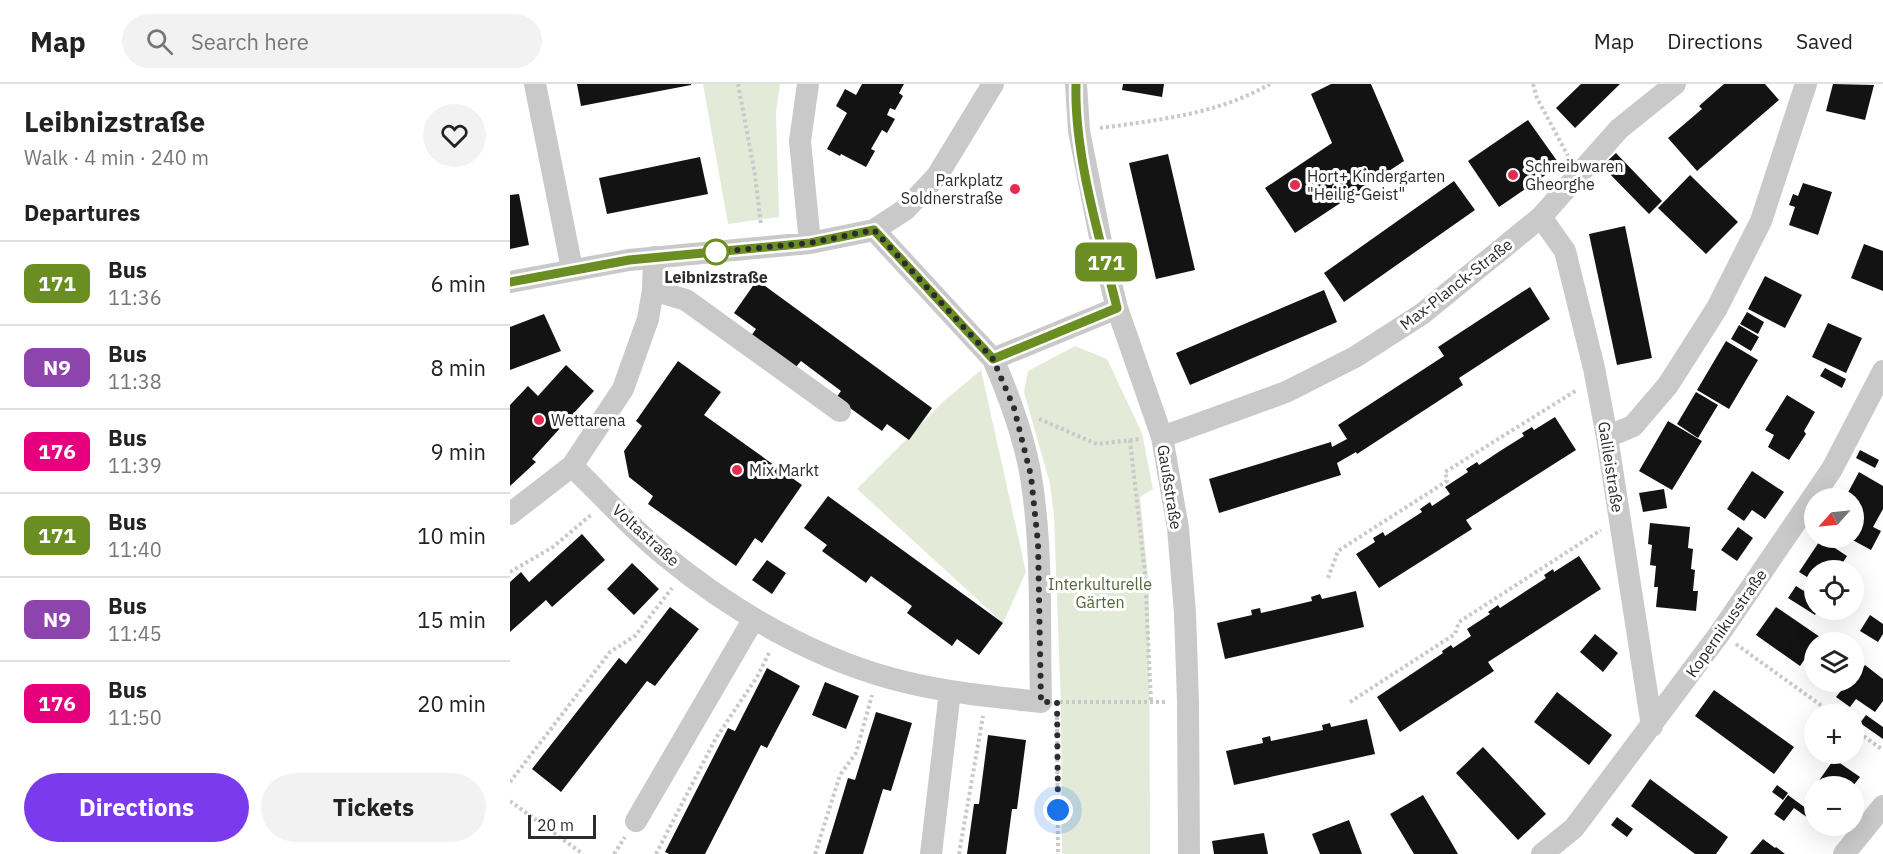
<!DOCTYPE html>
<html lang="en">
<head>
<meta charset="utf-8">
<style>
  :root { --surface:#fff; --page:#f2f2f2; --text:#222; --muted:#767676; --line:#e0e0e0; --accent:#7c3aed }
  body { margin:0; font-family:"IBM Plex Sans",sans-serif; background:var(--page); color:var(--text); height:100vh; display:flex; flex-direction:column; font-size:22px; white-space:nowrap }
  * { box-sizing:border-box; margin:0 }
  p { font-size:20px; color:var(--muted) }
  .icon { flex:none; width:33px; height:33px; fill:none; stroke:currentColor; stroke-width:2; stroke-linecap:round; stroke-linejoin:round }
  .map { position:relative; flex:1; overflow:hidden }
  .sheet { display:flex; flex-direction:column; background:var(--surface); width:510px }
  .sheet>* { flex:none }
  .badge { padding:0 12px; border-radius:9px; font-size:21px; line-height:39px }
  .needle { width:39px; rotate:243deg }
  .controls { position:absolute; left:1294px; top:404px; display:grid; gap:12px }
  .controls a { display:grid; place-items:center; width:60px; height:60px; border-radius:50%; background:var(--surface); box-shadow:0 6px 24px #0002; font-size:30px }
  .scale { position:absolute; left:18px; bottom:15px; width:68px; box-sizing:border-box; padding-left:6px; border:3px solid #2c2c2c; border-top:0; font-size:16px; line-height:21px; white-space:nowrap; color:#2c2c2c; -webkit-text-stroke:4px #fff; paint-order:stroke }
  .you { position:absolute; width:30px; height:30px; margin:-15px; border:4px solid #fff; border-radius:50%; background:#1a73e8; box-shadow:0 0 0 9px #1a73e833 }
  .map>.badge { position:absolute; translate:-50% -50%; box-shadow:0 0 0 3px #fff }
  h2 { padding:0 24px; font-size:22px; line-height:54px }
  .round { display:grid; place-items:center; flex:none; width:63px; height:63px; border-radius:32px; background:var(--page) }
  .overview { display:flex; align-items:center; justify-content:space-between; height:102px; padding:0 24px }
  h1 { font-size:28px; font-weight:800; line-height:45px }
  .action { display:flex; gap:12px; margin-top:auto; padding:12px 24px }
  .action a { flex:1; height:69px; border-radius:36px; background:var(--accent); color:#fff; font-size:24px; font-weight:800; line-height:69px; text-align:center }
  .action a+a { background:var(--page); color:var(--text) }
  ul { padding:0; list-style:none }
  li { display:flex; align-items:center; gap:18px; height:84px; padding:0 24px; border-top:2px solid var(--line) }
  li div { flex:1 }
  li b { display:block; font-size:22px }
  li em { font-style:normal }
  li .badge { min-width:66px; font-weight:700; text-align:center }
  header { display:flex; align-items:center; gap:36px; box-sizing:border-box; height:84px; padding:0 30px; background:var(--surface); border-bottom:2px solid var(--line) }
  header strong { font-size:28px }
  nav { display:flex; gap:33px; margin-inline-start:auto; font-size:21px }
  .search { width:420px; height:54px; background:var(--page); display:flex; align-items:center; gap:15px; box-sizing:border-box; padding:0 21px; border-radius:33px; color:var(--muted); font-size:22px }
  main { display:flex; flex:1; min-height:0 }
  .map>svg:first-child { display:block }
  .green { fill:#e4ead8 }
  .building { fill:#131313 }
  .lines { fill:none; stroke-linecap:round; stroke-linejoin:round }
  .path { stroke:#c9c9c9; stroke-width:4; stroke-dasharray:3 3; stroke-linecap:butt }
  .minor { stroke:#c9c9c9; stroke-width:22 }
  .line-casing { stroke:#fff; stroke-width:14 }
  .line { stroke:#6b8e23; stroke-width:9 }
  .walk { stroke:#2c2c2c; stroke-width:6; stroke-dasharray:0 10.8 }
  .poi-dot { fill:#e42c53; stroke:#fff; stroke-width:2 }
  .stop-dot { fill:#fff; stroke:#6b8e23; stroke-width:3 }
  .labels { text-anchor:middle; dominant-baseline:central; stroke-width:6; stroke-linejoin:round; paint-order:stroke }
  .poi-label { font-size:16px; fill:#2c2c2c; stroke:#fff; text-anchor:start }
  .stop-label { font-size:16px; font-weight:bold; fill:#2c2c2c; stroke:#fff }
  .street-label { font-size:16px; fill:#2c2c2c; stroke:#fff }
  .park-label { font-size:16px; fill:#55663a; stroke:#fff }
</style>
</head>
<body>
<header>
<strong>Map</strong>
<div class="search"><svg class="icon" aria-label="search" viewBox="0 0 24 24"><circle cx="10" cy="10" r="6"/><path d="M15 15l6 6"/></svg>Search here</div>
<nav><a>Map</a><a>Directions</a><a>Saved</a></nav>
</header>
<main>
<section class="sheet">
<div class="overview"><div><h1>Leibnizstraße</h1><p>Walk · 4 min · 240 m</p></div><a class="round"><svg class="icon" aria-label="heart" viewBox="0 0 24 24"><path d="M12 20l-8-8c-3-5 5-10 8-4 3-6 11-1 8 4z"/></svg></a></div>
<h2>Departures</h2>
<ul>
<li><span class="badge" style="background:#6b8e23;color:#fff">171</span><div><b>Bus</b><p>11:36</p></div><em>6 min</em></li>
<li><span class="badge" style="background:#8e44ad;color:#fff">N9</span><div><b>Bus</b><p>11:38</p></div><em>8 min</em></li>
<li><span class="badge" style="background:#e6007e;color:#fff">176</span><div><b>Bus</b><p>11:39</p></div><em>9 min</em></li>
<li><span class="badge" style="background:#6b8e23;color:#fff">171</span><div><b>Bus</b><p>11:40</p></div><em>10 min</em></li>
<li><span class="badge" style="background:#8e44ad;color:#fff">N9</span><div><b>Bus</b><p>11:45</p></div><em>15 min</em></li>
<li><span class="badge" style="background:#e6007e;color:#fff">176</span><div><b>Bus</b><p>11:50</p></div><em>20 min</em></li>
</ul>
<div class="action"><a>Directions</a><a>Tickets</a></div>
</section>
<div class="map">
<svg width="1373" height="770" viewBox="0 0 1373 770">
  <rect width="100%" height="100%" fill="#fff"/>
  <path class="green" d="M 193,0 L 270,0 L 266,29 L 269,133 L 218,140 Z
    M 565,262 L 597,275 L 632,349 L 643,405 L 630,413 L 639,504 L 640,770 L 552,770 L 551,623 L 544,432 L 540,400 L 514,308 L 518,287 Z
    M 471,286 L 516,488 L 493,539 L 347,405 L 434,317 Z"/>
  <path class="building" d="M 67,0 L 181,0 L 181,1 L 71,22 Z
    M 352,0 L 394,0 L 389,9 L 393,12 L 385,26 L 380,24 L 377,31 L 385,35 L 377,49 L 372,46 L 361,65 L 365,67 L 356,83 L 331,70 L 330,72 L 317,65 L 337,29 L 326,22 L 335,5 L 346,11 Z
    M 613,0 L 654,0 L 652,13 L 612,6 Z
    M 821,0 L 861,0 L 894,77 L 785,149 L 755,104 L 822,59 L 801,10 Z
    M 1071,0 L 1110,0 L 1065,44 L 1046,24 Z
    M 1214,0 L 1255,0 L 1269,16 L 1187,87 L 1158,54 L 1192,25 L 1189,22 Z
    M 1323,0 L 1364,1 L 1355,36 L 1316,27 Z
    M 1018,36 L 1050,81 L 989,123 L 958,77 Z
    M 1106,69 L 1152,117 L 1139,130 L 1092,82 Z
    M 658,70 L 685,186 L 646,195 L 619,79 Z
    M 190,73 L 198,110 L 97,130 L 89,94 Z
    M 1180,91 L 1228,138 L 1196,170 L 1148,124 Z
    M 944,97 L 965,126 L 834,218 L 814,189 Z
    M 1293,99 L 1322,108 L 1308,151 L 1279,141 L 1285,123 L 1279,121 L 1283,110 L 1288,112 Z
    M 9,110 L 19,161 L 0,165 L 0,111 Z
    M 1115,142 L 1142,274 L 1107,281 L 1079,150 Z
    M 1354,160 L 1373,167 L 1373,207 L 1341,194 Z
    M 1255,192 L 1292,211 L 1275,244 L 1238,225 Z
    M 247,196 L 422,324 L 399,356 L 377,340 L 372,347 L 326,314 L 331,307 L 291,277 L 285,284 L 241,252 L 246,245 L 224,229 Z
    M 1020,203 L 1040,235 L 949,294 L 953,301 L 847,370 L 846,368 L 827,379 L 831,391 L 709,429 L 699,395 L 821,358 L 822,363 L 837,355 L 828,341 L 934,272 L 928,263 Z
    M 814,206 L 827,238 L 680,301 L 666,269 Z
    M 1237,228 L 1254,238 L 1248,250 L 1230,240 Z
    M 34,230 L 51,267 L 0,286 L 0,243 Z
    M 1318,239 L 1352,254 L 1336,289 L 1302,273 Z
    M 1229,241 L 1249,253 L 1241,267 L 1221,255 Z
    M 1216,257 L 1248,276 L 1219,325 L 1187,306 Z
    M 168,277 L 211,308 L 194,331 L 292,401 L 252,459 L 245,454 L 226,482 L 138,420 L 143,412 L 119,393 L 114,367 L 132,342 L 126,337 Z
    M 56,281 L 84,307 L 22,375 L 26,378 L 0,402 L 0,321 L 18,302 L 28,312 Z
    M 1315,284 L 1336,295 L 1332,304 L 1310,292 Z
    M 1186,308 L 1208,321 L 1188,354 L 1167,340 Z
    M 1277,311 L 1305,328 L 1294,347 L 1296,350 L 1279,376 L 1258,363 L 1264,351 L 1255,346 Z
    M 1045,333 L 1066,366 L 956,436 L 962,445 L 869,504 L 846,470 L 865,458 L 863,454 L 873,448 L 875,452 L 912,428 L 910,425 L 920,418 L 922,422 L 940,410 L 935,403 L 958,388 L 956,385 L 967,378 L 969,381 L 990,367 L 1014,352 L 1012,349 L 1022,343 L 1024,346 Z
    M 1158,337 L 1192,357 L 1162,406 L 1129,387 Z
    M 1350,366 L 1369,376 L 1365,384 L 1346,374 Z
    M 1242,387 L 1274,408 L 1255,435 L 1242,426 L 1234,437 L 1217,425 Z
    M 1349,388 L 1373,402 L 1373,425 L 1363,443 L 1371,447 L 1361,466 L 1337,453 L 1344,453 L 1345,432 L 1344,414 L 1335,414 Z
    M 1154,405 L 1157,424 L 1133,428 L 1129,409 Z
    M 318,412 L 493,539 L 469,571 L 447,555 L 442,562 L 397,529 L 402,522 L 361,492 L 356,499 L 312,467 L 317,461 L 294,444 Z
    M 1140,439 L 1180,443 L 1178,464 L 1183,465 L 1181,485 L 1185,486 L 1183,507 L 1188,507 L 1186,527 L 1146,523 L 1148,503 L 1144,503 L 1146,482 L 1140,481 L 1142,461 L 1138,460 Z
    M 1228,443 L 1243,454 L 1227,477 L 1211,466 Z
    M 72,450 L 95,476 L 42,523 L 36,516 L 0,548 L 0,498 L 11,488 L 19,498 Z
    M 1311,455 L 1337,472 L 1328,486 L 1305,486 L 1305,498 L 1289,488 Z
    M 1069,472 L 1091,505 L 978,578 L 984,587 L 890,648 L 867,613 L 933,569 L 932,567 L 941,561 L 943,564 L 961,552 L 957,545 L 980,530 L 978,528 L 988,521 L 990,524 L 1036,494 L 1034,491 L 1043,485 L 1044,488 Z
    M 257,476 L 276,489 L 262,510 L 242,496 Z
    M 122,479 L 149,505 L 124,531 L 97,505 Z
    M 1300,498 L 1305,502 L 1305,525 L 1309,525 L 1305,531 L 1278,514 L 1286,502 L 1294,507 Z
    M 846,507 L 854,543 L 715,575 L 707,539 L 742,531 L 741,526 L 750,524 L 751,529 L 802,517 L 801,513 L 810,510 L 812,515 Z
    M 160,523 L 189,545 L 145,602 L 137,597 L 51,708 L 22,685 L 109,574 L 116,580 Z
    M 1266,523 L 1310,553 L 1290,582 L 1246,551 Z
    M 1360,531 L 1373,540 L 1373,550 L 1368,558 L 1350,547 Z
    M 1085,550 L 1108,569 L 1093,588 L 1070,568 Z
    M 1355,581 L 1373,595 L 1373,617 L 1365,628 L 1346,615 L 1340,623 L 1326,613 L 1334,603 L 1337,605 Z
    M 257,584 L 290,602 L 257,664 L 251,661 L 195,770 L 159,770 L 155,768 L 218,644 L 225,647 Z
    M 315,598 L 349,612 L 336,645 L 302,631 Z
    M 1204,606 L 1284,663 L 1264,690 L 1185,632 Z
    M 1047,608 L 1102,651 L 1079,681 L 1024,638 Z
    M 366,628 L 402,639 L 381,707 L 373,705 L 353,770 L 315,770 L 338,694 L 345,696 Z
    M 1356,631 L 1373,643 L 1373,655 L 1350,639 Z
    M 857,635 L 865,670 L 724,701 L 716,667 L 753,659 L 752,654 L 760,652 L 761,657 L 813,646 L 812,641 L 820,639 L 821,643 Z
    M 478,651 L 516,656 L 507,725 L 502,725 L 496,770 L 457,770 L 464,720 L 469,720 Z
    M 973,663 L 1036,730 L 1008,756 L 946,689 Z
    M 1324,675 L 1350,693 L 1343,702 L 1305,702 L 1305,711 L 1301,708 Z
    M 1140,695 L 1218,753 L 1206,770 L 1185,770 L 1121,722 Z
    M 1267,701 L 1278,709 L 1273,716 L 1262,708 Z
    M 913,711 L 937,751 L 948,770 L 904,770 L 880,730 Z
    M 1278,711 L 1301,728 L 1305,723 L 1305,739 L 1284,724 L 1274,737 L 1264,730 Z
    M 1107,733 L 1123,745 L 1117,753 L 1101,741 Z
    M 839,736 L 852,770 L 810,770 L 802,750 Z
    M 754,749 L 758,770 L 704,770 L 702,757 Z
    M 1253,755 L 1265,764 L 1266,763 L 1275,770 L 1240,770 Z"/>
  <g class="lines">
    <path class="path" d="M 228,0 L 245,91 L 251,141
      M 1023,0 L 1027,14 L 1058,72
      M 590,44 C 649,36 708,30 760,0
      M 529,335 L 587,360 L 630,355
      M 620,356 L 635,490 L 641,618
      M 0,488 L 43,463 L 82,430
      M 818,494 L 828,467 L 937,397 L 935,388 L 1067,306
      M 1226,560 L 1323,630
      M 550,618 L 657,618
      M 840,618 L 945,550 L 949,538 L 1091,446
      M 547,633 L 548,770
      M 1344,645 L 1373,666
      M 0,698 L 100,568 L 125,552 L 162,504
      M 0,717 L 73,770
      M 104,770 L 115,753
      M 146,770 L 206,654 L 247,593 L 260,567
      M 305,770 L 330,691 L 346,669 L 362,611
      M 449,770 L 473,632"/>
    <path class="minor" d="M 25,0 L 62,185
      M 298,0 L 290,57 L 300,159
      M 566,0 L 569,47 L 593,168 L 607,224 L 652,353 L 668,444 L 675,529 L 678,618 L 679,770
      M 1031,133 L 1055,167 L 1084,284 L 1097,353 L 1142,642
      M 364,146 L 483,275 L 607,224
      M 0,198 L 119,176 L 300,159 L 364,146 L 396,125 L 427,92 L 483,0
      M 143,206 L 176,216 L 330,327
      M 652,353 L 776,308 L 845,273 L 912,230 L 1031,133 L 1109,45 L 1165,0
      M 1097,353 L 1123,342 L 1158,301 L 1207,224 L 1251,137 L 1296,0
      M 62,382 C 93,412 122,445 154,471 C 223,528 308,577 395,598 C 440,609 485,613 531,618 C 529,544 533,467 521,393 C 514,352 500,314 483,275
      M 0,430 L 62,382 L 113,305 L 138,235 L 143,206 L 144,173
      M 126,737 L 243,536
      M 421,770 L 440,607
      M 1032,770 L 1064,744 L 1210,549 L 1322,385 L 1373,287
      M 1334,770 L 1373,722"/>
  </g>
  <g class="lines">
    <g class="line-casing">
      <path id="line" d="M 0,198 L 119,176 L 300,159 L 364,146 L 483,275 L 607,224 C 590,155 564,71 566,0"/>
    </g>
    <use href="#line" class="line"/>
    <path class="walk" d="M 206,168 L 300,159 L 364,146 L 483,275 L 504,324 L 521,392 L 528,459 L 531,618 L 547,618 L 548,726"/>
  </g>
  <g class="poi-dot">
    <circle cx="1003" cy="91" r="6"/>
    <circle cx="785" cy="101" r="6"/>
    <circle cx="505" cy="105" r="6"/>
    <circle cx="29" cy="336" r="6"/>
    <circle cx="227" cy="386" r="6"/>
  </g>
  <circle class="stop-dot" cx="206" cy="168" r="12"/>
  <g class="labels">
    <g class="poi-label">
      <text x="1015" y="82">Schreibwaren<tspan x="1015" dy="18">Gheorghe</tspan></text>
      <text x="797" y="92">Hort+ Kindergarten<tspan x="797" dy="18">"Heilig-Geist"</tspan></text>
      <text x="493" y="96" text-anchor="end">Parkplatz<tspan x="493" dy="18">Soldnerstraße</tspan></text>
      <text x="41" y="336">Wettarena</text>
      <text x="239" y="386">Mix Markt</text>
    </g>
    <g class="stop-label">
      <text x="206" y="193">Leibnizstraße</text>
    </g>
    <g class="street-label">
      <text transform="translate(946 200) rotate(-38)">Max-Planck-Straße</text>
      <text transform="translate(1101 383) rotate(81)">Galileistraße</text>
      <text transform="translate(660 403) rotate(81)">Gaußstraße</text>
      <text transform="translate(136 451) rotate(42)">Voltastraße</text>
      <text transform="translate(1216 539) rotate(-55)">Kopernikusstraße</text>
    </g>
    <g class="park-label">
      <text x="590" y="500">Interkulturelle<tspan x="590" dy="18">Gärten</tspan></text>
    </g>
  </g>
</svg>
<div class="controls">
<a><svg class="needle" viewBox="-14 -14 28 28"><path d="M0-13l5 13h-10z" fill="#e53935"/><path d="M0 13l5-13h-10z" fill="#767676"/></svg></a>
<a><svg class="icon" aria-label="locate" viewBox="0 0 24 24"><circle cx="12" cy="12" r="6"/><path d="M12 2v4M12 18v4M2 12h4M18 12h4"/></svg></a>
<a><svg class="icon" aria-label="layers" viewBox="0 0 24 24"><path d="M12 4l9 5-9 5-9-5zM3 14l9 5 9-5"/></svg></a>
<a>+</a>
<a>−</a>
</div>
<div class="scale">20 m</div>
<div class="you" style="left:548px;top:726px"></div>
<b class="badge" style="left:596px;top:178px;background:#6b8e23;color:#fff">171</b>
</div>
</main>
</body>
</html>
